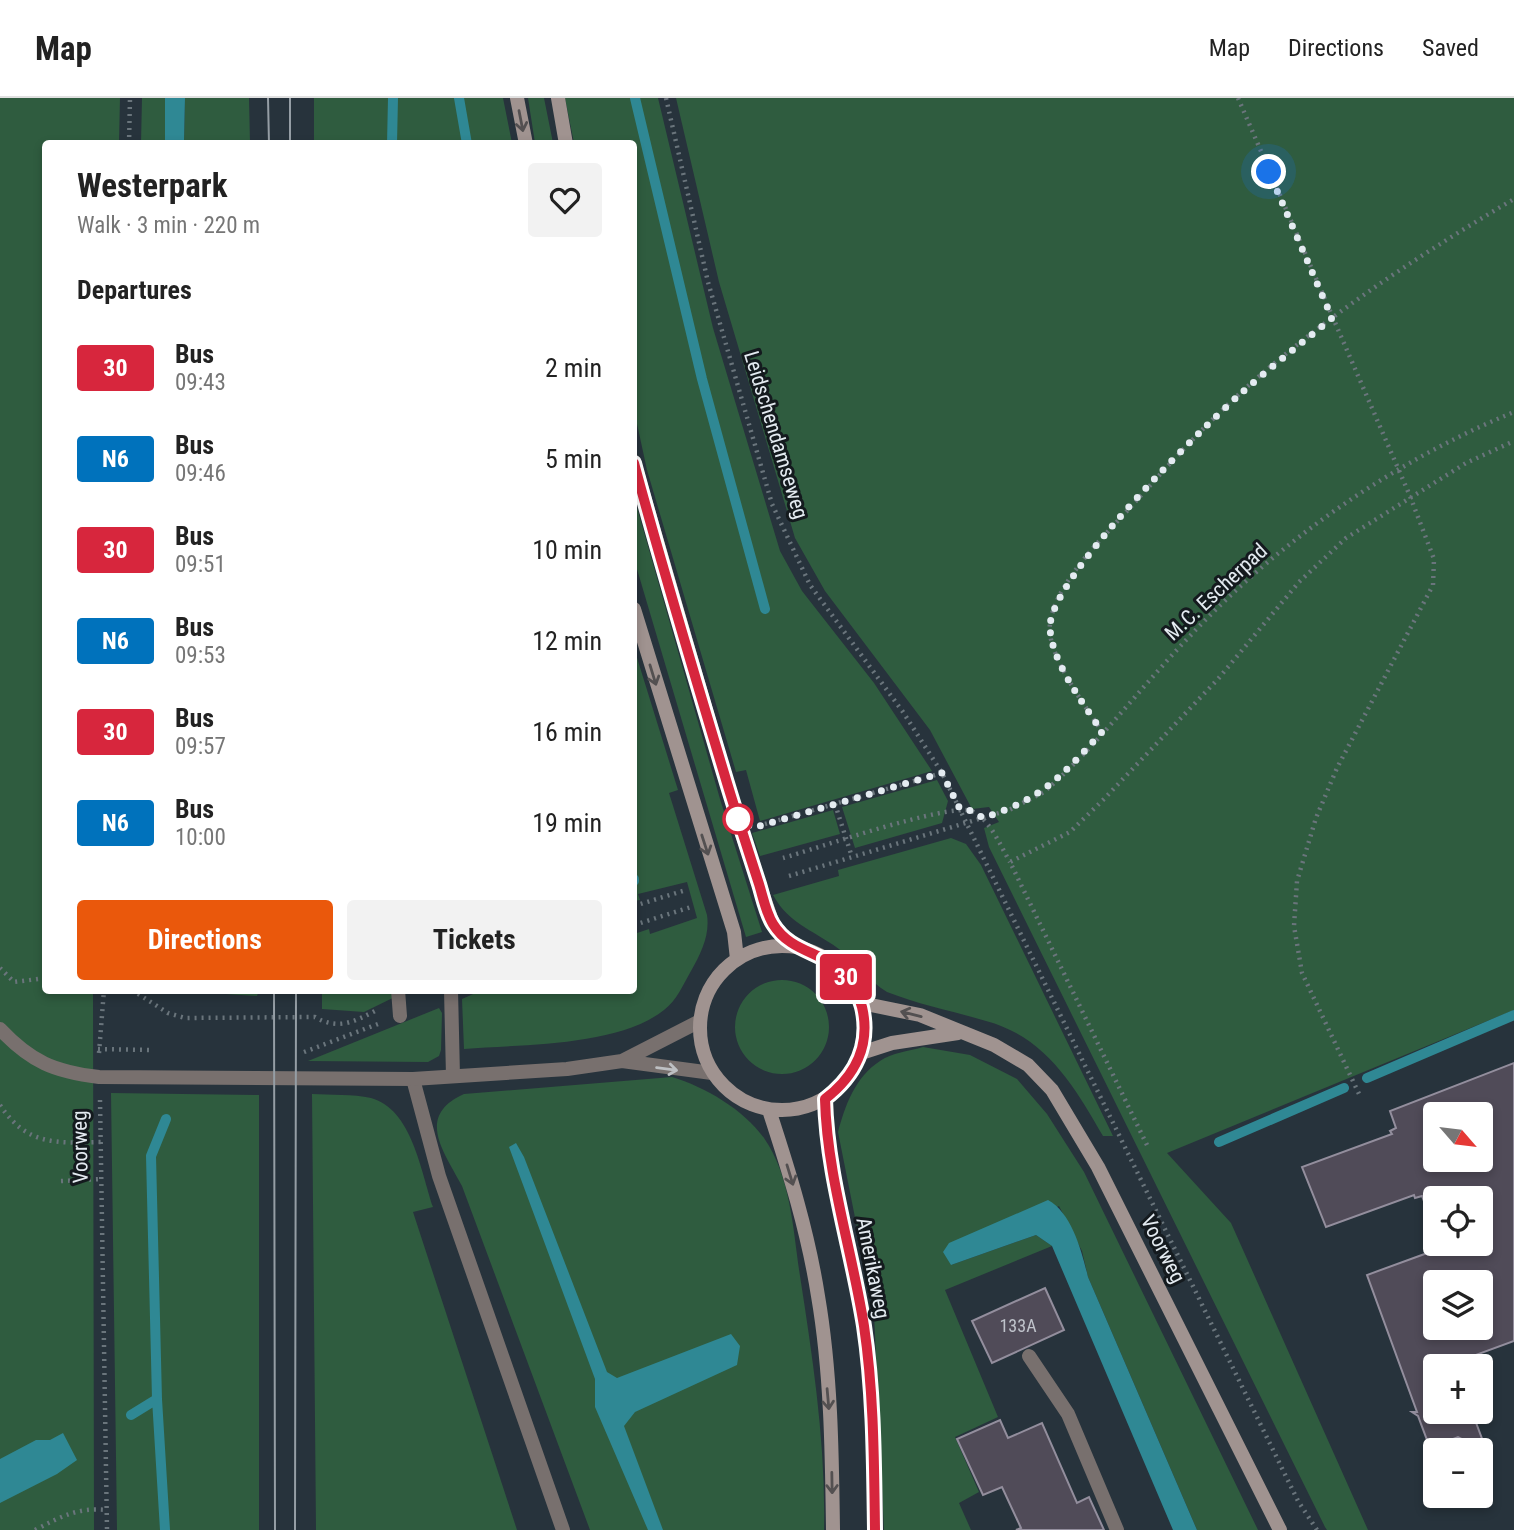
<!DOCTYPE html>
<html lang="en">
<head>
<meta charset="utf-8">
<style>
  :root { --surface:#fff; --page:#f2f2f2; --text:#222; --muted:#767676; --line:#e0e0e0; --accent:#ea580c }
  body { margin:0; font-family:"Roboto Condensed",sans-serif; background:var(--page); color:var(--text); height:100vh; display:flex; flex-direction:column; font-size:26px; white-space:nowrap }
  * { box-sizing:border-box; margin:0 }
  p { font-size:23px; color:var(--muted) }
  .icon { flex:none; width:38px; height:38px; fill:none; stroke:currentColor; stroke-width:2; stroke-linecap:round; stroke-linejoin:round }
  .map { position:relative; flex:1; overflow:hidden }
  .panel { position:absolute; left:42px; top:42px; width:595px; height:854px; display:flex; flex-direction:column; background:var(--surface); border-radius:7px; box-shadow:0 4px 10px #0003 }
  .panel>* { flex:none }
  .badge { padding:0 14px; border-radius:5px; font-size:24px; line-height:46px }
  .needle { width:46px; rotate:118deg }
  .fabs { position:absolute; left:1423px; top:1004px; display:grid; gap:14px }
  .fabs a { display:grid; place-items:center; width:70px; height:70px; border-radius:7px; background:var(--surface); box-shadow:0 4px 10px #0003; font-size:35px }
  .you { position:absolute; width:35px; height:35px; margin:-18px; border:5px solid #fff; border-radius:50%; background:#1a73e8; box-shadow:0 0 0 10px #1a73e833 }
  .map>.badge { position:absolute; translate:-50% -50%; box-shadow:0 0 0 4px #fff }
  h2 { padding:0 35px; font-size:26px; line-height:63px }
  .round { display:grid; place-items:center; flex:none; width:74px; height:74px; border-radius:7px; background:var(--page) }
  .summary { display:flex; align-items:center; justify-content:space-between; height:119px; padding:0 35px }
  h1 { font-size:33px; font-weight:700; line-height:52px }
  .primary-button { display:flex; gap:14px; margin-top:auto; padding:14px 35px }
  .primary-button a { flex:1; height:80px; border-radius:7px; background:var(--accent); color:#fff; font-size:28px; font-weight:700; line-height:80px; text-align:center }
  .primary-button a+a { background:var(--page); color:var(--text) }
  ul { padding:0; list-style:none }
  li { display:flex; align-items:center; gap:21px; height:91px; padding:0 35px }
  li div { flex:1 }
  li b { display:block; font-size:26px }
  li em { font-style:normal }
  li .badge { min-width:77px; font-weight:700; text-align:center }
  header { display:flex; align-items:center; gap:42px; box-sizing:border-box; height:98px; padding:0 35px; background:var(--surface); border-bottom:2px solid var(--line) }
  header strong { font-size:33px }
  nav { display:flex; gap:38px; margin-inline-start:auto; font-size:24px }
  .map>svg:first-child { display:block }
  .green { fill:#2f5c3f }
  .water { fill:#2f8894 }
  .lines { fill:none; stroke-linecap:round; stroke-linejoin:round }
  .stream { stroke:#2f8894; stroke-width:10 }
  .building { fill:#504b58; stroke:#938e9d; stroke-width:2; fill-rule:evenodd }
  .path { stroke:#6a757c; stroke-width:4.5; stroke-dasharray:2 5; stroke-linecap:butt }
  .lane { stroke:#78706e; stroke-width:14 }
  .street { stroke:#78706e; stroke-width:14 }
  .secondary { stroke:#a09390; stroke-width:14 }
  .tram { stroke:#959ea5; stroke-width:2 }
  .oneway { stroke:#535051 }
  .oneway2 { stroke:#bec0c3 }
  .line-casing { stroke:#fff; stroke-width:16 }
  .line { stroke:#d7263d; stroke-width:10 }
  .walk { stroke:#e4ebf1; stroke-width:7; stroke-dasharray:0 12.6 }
  .stop-dot { fill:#fff; stroke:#d7263d; stroke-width:3.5 }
  .labels { text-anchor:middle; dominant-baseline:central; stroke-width:6; stroke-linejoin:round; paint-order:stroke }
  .number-label { font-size:18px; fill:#bfc3cb }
  .street-label { font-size:21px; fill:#e4ebf1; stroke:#141a1e }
</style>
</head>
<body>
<header>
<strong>Map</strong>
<nav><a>Map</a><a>Directions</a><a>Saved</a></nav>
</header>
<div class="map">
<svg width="1514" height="1432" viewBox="0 0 1514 1432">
  <rect width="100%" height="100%" fill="#27333c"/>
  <path class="green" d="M 0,0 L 120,0 L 119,45 L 46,46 L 46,892 L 93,893 L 94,1432 L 0,1432 Z
    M 142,0 L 165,0 L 165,45 L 141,45 Z
    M 185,0 L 249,0 L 250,45 L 184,46 Z
    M 314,0 L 503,0 L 512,45 L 314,45 Z
    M 528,0 L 544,0 L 553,45 L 535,45 Z
    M 565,0 L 658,0 L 713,230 L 780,453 L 802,493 L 874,585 L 932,673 L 760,723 L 746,672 L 736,674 L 647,372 L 634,312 L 634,46 L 574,45 Z
    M 676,0 L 1514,0 L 1514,912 L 1167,1055 L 1231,1125 L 1368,1432 L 1327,1432 L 1325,1429 L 989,749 L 984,730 L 999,724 L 989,709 L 972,711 L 930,632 L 825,493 L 795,440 L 719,184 Z
    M 634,399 L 720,701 L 762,834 L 746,839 L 634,461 Z
    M 634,550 L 678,692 L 669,695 L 707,817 C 710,837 701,855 691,873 C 683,887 677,902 664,912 C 617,949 522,946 464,951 L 462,901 L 482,892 L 634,892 L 634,836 L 649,831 L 650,836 L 697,820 L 687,784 L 638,796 L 640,802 L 634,803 Z
    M 937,682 L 948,703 L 942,725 L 855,750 L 842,709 Z
    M 833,712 L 840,736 L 760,758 L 752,735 Z
    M 951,740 L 966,746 L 981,767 L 1113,1038 L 1103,1038 C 1074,988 1046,939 986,923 C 953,913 920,907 887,894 C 869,883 859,867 843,854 C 818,834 789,827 773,797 L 839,778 L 838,772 Z
    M735 929a47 47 0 1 1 94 0a47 47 0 1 1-94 0Z
    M 259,892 L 257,898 L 180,893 L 180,892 Z
    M 322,893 L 407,893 L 364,914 L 322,911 Z
    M 439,910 L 442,915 L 441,952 L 439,958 L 428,964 L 308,963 Z
    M 923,949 L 970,957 L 1017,981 L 1047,1016 L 1084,1074 L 1258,1432 L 1197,1432 L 1088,1179 L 1082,1153 L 1059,1108 L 951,1167 L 1036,1137 L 1052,1148 L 945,1192 L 998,1319 L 955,1339 L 979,1394 L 959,1405 L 971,1432 L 884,1432 L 874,1215 L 838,1034 C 845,1008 855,979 880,963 C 891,955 910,953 923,949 Z
    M 672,979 C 705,989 743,1011 764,1040 C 791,1079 793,1132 800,1178 C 813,1262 826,1347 824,1432 L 590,1432 L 462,1088 C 444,1054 415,1018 464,996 Z
    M 111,995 L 259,997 L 259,1432 L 117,1432 Z
    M 312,996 C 330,997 353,996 371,1000 C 412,1011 421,1074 433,1109 L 413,1114 L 517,1432 L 316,1432 Z"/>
  <path class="water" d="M 165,0 L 185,0 L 184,45 L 165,45 Z
    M 516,1045 L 524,1059 L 607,1274 L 617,1280 L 731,1236 L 740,1248 L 737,1267 L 635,1314 L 624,1328 L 663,1432 L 648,1432 L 595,1309 L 595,1281 L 509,1049 Z
    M 1048,1102 C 1072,1115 1082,1154 1088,1179 L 1197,1432 L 1173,1432 L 1052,1148 L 1036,1137 L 951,1167 L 943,1154 L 949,1145 Z
    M 63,1335 L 77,1362 L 57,1376 L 0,1405 L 0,1361 L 36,1342 L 50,1342 Z"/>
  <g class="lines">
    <path class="stream" d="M 459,0 L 467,46
      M 635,0 L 702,281 L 765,511
      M 392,46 L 393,0
      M 634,781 L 634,783
      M 1367,980 L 1514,917
      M 1219,1044 L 1344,990
      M 131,1317 L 157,1301
      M 165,1432 L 157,1301 L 151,1058 L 166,1021"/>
  </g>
  <path class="building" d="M 1514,965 L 1514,1243 L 1451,1266 L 1452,1269 L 1435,1269 L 1435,1314 L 1472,1314 L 1487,1354 L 1458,1339 L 1430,1350 L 1418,1318 L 1412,1314 L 1417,1314 L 1367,1177 L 1441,1150 L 1440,1146 L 1480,1146 L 1480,1101 L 1435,1101 L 1435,1133 L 1422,1098 L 1415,1100 L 1414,1097 L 1326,1129 L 1302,1069 L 1392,1036 L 1390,1033 L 1396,1030 L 1390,1013 ZM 1435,1017 L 1480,1017 L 1480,1062 L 1435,1062 ZM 1435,1185 L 1480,1185 L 1480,1230 L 1435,1230 Z
    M 1045,1190 L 1064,1232 L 992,1265 L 972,1223 Z
    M 1000,1322 L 1008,1340 L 1042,1325 L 1077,1405 L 1089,1399 L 1104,1432 L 1016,1432 L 1021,1430 L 1002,1389 L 983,1397 L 957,1341 Z"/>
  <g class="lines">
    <path class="path" d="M 666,0 L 708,184 L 772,406 L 810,487 L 903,614 L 942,675 L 1298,1403 L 1317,1432
      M 1238,0 L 1410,398 L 1434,461 L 1433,487 L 1337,670 L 1316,720 L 1297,783 L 1294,828 L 1302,875 L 1360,998
      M 129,46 L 130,0
      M 1102,634 C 1086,608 1046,557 1050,526 C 1054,488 1101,441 1127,413 C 1162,374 1198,334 1237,298 C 1320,222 1417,158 1514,101
      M 835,706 L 852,759
      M 765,726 L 942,675
      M 783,760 C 815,751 948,705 971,713 C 989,719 1001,749 1010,764
      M 789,778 L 1009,712 L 1044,694 C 1097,648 1140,590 1189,539 C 1279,443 1392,364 1514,314
      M 634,808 L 686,792
      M 634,827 L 691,809
      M 0,870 L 14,884 L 46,880
      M 132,892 L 168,915 L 185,920 L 315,919 C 339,933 355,923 377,912
      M 98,951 L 152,952
      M 304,954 L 378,926
      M 99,955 L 104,892
      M 100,1002 L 107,1432
      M 0,1007 C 27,1048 56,1045 101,1044
      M 1147,1047 L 1010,764 L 1070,734 L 1104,701 L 1218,581 L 1299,484 L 1346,440 L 1466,365 L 1514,343
      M 61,1083 L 101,1081
      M 35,1432 C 60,1419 78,1409 107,1412"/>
    <path class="lane" d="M 398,892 L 400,918
      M 451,892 L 453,978
      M 413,981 L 439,1078 L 563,1432
      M 1029,1258 L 1068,1316 L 1117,1432"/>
    <path class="street" d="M 0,931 C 31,964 55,974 99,979 L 413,981 L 567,971 L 622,963 L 712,975
      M 622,963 L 700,923"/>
    <path class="secondary" d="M 517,0 L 526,46
      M 558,0 L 566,46
      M 634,364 L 741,733 L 773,826 L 792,848
      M 634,511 L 734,834 L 737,861
      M700 930a82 82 0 1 1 164 0a82 82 0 1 1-164 0Z
      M 861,905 L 920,917 L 994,947 L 1028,967 L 1052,992 L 1098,1069 L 1280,1432
      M 861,955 L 892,945 L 958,935
      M 825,1001 C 828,1078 852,1152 864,1228 C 874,1295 874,1365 875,1432
      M 769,1012 C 789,1073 808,1134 818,1198 C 831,1274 832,1354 833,1432"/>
    <path class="tram" d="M 268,0 L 269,46
      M 290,0 L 290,46
      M 274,892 L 275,1432
      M 295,1432 L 296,892"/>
  </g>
  <defs><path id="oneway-shaft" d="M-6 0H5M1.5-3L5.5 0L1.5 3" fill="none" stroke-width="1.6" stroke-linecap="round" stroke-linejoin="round" transform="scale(1.75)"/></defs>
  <g class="oneway">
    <use href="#oneway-shaft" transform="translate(521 23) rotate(79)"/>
    <use href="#oneway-shaft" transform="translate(653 577) rotate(73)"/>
    <use href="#oneway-shaft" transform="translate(705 747) rotate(72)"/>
    <use href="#oneway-shaft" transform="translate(911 916) rotate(-166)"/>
    <use href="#oneway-shaft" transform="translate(790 1077) rotate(73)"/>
    <use href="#oneway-shaft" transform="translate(828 1301) rotate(85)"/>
    <use href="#oneway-shaft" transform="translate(832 1385) rotate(89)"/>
  </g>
  <use class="oneway2" href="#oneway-shaft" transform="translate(667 971) rotate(7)"/>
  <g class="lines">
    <g class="line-casing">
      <path id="line" d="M 634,365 C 662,469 693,572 724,675 C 735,712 747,749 759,786 C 763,799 766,815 773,826 C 797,865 846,848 862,909 C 871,947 855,978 825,1001 C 827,1078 852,1152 864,1228 C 874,1295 874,1365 875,1432"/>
    </g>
    <use href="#line" class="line"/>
    <path class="walk" d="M 738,721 L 753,730 L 942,675 L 960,711 L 973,713 L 983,720 C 1042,701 1061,679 1102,634 C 1083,604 1053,567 1050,531 C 1046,484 1199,333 1238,298 C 1268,271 1301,246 1332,220 L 1269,74"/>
  </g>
  <circle class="stop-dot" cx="738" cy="721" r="14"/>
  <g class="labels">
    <g class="number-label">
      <text x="1018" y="1227">133A</text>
    </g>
    <g class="street-label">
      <text transform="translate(776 337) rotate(73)">Leidschendamseweg</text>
      <text transform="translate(1216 494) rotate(-43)">M.C. Escherpad</text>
      <text transform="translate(80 1049) rotate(-91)">Voorweg</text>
      <text transform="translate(1163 1151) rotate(63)">Voorweg</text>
      <text transform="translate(873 1170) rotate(79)">Amerikaweg</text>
    </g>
  </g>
</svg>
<div class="fabs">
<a><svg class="needle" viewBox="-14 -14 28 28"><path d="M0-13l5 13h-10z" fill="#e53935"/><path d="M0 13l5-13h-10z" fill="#767676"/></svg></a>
<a><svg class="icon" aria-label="locate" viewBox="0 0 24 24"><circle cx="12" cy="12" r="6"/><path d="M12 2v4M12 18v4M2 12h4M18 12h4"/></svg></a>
<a><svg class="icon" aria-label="layers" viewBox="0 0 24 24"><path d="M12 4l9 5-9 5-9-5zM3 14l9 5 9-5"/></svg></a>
<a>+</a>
<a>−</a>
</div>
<div class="you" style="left:1269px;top:74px"></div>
<b class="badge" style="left:846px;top:879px;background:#d7263d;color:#fff">30</b>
<section class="panel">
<div class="summary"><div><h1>Westerpark</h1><p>Walk · 3 min · 220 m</p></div><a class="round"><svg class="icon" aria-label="heart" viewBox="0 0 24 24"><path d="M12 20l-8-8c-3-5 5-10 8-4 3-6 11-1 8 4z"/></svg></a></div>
<h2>Departures</h2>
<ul>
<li><span class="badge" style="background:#d7263d;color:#fff">30</span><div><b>Bus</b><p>09:43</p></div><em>2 min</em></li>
<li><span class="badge" style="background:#0072bc;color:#fff">N6</span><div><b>Bus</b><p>09:46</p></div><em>5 min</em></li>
<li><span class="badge" style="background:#d7263d;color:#fff">30</span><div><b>Bus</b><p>09:51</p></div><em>10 min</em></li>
<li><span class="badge" style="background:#0072bc;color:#fff">N6</span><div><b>Bus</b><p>09:53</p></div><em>12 min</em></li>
<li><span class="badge" style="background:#d7263d;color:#fff">30</span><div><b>Bus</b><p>09:57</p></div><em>16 min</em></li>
<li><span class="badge" style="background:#0072bc;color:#fff">N6</span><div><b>Bus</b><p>10:00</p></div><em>19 min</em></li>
</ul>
<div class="primary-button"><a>Directions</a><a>Tickets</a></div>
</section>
</div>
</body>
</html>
